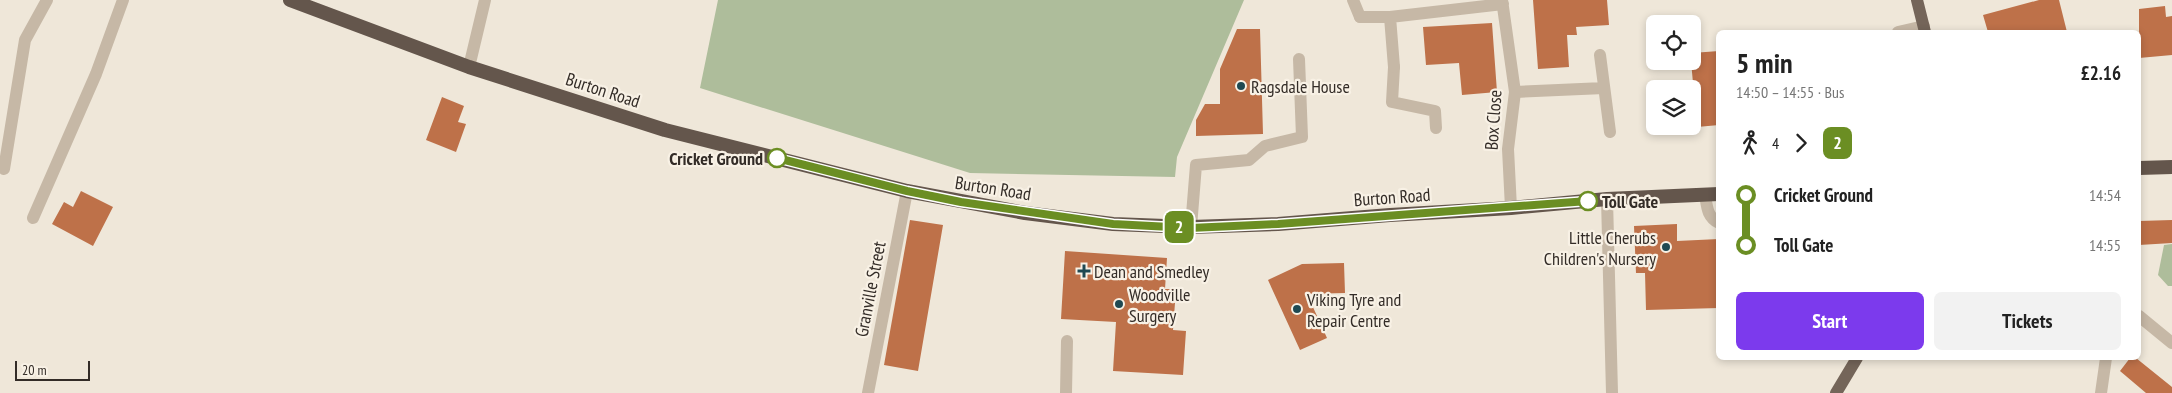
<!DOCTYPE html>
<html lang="en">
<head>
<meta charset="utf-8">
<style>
  :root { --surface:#fff; --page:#f2f2f2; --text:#222; --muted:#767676; --accent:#7c3aed }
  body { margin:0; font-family:"PT Sans Narrow",sans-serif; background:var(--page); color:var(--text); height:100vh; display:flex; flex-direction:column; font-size:19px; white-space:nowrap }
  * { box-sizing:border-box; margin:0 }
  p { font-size:16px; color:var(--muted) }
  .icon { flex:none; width:28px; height:28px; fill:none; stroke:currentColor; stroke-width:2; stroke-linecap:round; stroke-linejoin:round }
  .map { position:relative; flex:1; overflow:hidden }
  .side { position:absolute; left:1716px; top:30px; width:425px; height:330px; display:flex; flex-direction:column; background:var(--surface); border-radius:8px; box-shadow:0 2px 8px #0003 }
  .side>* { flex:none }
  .badge { padding:0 10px; border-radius:8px; font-size:18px; line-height:32px }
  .fabs { position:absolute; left:1646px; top:15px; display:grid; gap:10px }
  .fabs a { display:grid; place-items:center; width:55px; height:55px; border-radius:8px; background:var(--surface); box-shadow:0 2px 8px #0003; font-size:25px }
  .scale { position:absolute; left:15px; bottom:12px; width:75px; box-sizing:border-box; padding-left:5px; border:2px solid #332c27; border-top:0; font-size:14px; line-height:18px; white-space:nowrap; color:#332c27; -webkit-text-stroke:4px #f8f1e5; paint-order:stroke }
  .map>.badge { position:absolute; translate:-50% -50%; box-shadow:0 0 0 2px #fff }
  .legs { display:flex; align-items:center; gap:8px; height:55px; padding:0 20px; font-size:16px }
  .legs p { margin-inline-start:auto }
  .overview { display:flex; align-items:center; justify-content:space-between; height:85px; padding:0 20px }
  h1 { font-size:28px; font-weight:600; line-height:38px }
  .button { display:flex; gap:10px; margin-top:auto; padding:10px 20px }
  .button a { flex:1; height:58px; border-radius:8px; background:var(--accent); color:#fff; font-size:20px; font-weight:600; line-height:58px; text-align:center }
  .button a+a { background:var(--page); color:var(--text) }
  ul { padding:0 20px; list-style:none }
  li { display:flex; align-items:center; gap:18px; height:50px; font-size:19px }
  li i { display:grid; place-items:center; width:8px; height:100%; margin:0 6px; background:currentColor }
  li i::after { content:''; width:12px; height:12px; margin:-6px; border:4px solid; border-radius:50%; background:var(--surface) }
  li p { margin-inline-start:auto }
  li:first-child i { background:linear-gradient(#0000 50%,currentColor 0) }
  li:last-child i { background:linear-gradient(currentColor 50%,#0000 0) }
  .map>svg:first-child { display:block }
  .green { fill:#aebd9b }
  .building { fill:#be7149 }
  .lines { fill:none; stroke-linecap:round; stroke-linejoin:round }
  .service { stroke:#c6b8a6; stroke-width:12 }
  .minor { stroke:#c6b8a6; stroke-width:12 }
  .tertiary { stroke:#c6b8a6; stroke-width:12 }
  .primary { stroke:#746559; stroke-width:12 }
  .trunk { stroke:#64564c; stroke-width:14 }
  .line-1-casing { stroke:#fff; stroke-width:11 }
  .line-1 { stroke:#6b8e23; stroke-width:8 }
  .poi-dot { fill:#1f4952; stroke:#f8f1e5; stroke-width:2 }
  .stop-1-dot { fill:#fff; stroke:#6b8e23; stroke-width:2.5 }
  .labels { text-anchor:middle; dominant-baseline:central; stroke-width:4.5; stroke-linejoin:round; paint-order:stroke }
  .poi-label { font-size:18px; fill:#332c27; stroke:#f8f1e5; text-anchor:start }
  .street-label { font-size:18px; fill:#332c27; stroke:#f8f1e5 }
  .stop-label { font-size:18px; font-weight:bold; fill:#332c27; stroke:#f8f1e5; text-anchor:end }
</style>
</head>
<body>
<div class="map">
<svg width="2172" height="393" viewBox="0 0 2172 393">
  <rect width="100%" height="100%" fill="#efe7d9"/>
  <path class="green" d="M 718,0 L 1244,0 L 1177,157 L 1175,177 L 970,173 L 700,88 Z
    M 2172,244 L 2172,286 L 2168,286 L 2158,275 L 2164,245 Z"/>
  <path class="building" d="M 1533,0 L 1607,0 L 1609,25 L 1576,27 L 1577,35 L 1567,35 L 1569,67 L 1538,69 Z
    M 2039,0 L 2059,0 L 2067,32 L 1988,32 L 1983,15 Z
    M 2165,6 L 2166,17 L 2172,16 L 2172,55 L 2139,58 L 2139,9 Z
    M 1492,23 L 1497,92 L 1462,95 L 1459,63 L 1426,65 L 1423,27 Z
    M 1237,29 L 1260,29 L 1263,134 L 1196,136 L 1196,120 L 1205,104 L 1220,104 L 1220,69 Z
    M 1719,51 L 1719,125 L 1697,127 L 1691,61 L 1692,53 Z
    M 442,97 L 464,106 L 458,122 L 466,124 L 456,152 L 426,140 Z
    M 81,191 L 113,207 L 93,246 L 52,224 L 64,202 L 73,207 Z
    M 910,220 L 943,225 L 918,371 L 884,365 Z
    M 2172,220 L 2172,243 L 2139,245 L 2139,221 Z
    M 1677,224 L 1677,241 L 1719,239 L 1719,308 L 1646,310 L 1645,273 L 1636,273 L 1634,226 Z
    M 1065,251 L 1167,258 L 1165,289 L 1176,289 L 1173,330 L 1186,331 L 1183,375 L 1113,371 L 1116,322 L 1061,319 Z
    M 1344,263 L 1345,293 L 1307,294 L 1327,338 L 1300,350 L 1268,280 L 1302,264 Z
    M 2130,358 L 2136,358 L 2172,387 L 2172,393 L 2146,393 L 2120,371 Z"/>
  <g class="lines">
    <path class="service" d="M 1353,0 L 1360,17
      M 1898,32 L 1924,26
      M 1600,55 L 1610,132
      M 1394,67 L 1392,102 L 1435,111 L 1436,128
      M 1515,92 L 1604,88
      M 1705,194 C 1707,207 1707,217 1719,223
      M 1607,199 L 1612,393
      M 33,218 L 96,74 L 123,0
      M 1191,227 L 1196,165 L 1249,160 L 1265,146 L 1302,137 L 1299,59
      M 1066,393 L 1067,341
      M 2101,393 L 2106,358"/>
    <path class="minor" d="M 1502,0 L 1515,92 L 1508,149 L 1511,208
      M 1360,17 L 1390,17 L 1503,4
      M 1390,17 L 1394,67
      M 469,67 L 485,0
      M 4,169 L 25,40 L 47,0
      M 868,393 L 907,191"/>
    <path class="tertiary" d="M 2139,316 L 2172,343"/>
    <path class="primary" d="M 1917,0 L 1925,32
      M 1836,393 L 1857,358"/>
    <path class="trunk" d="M 290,0 L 469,67 L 665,130 L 907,191 L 1025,213 L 1113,224 L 1191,227 L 1278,224 L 1390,215 L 1511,208 L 1607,199 L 1719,194
      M 2139,168 L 2172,167"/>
  </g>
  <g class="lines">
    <g class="line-1-casing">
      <path id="line-1" d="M 777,158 L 907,191 L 961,202 L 1113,224 L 1190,228 L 1278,224 L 1588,201"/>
    </g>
    <use href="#line-1" class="line-1"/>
  </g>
  <g class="poi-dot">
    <circle cx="1241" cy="86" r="5"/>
    <circle cx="1666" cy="247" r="5"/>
    <path d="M1081.5 263.5h5v5h5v5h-5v5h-5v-5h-5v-5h5z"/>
    <circle cx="1119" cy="304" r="5"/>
    <circle cx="1297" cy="309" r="5"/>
  </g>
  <g class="stop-1-dot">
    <circle cx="777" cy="158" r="9"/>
    <circle cx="1588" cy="201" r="9"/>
  </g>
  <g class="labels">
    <g class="poi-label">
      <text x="1251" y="86">Ragsdale House</text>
      <text x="1656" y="237" text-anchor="end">Little Cherubs<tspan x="1656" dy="21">Children's Nursery</tspan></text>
      <text x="1094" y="271">Dean and Smedley</text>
      <text x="1129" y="294">Woodville<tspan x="1129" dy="21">Surgery</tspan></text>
      <text x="1307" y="299">Viking Tyre and<tspan x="1307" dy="21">Repair Centre</tspan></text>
    </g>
    <g class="street-label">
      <text transform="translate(603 90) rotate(18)">Burton Road</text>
      <text transform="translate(1493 120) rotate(-86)">Box Close</text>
      <text transform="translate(993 188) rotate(9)">Burton Road</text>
      <text transform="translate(1392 197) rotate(-4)">Burton Road</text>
      <text transform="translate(870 289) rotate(-79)">Granville Street</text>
    </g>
    <g class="stop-label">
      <text x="763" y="158">Cricket Ground</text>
      <text x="1602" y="201" text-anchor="start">Toll Gate</text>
    </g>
  </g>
</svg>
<div class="fabs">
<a><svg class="icon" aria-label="locate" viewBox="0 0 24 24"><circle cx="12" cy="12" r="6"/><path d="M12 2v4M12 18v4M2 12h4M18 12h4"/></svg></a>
<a><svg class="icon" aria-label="layers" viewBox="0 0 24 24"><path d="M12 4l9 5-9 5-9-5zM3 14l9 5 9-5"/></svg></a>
</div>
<div class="scale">20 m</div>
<b class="badge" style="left:1179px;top:227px;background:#6b8e23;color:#fff">2</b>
<section class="side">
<div class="overview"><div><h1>5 min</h1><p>14:50 – 14:55 · Bus</p></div><b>£2.16</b></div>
<div class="legs"><svg class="icon" aria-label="walk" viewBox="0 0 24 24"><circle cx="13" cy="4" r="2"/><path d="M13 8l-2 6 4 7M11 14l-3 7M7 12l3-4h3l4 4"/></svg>4<svg class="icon" aria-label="forward" viewBox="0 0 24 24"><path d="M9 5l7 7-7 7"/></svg><b class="badge" style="background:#6b8e23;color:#fff">2</b></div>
<ul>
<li><i style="color:#6b8e23"></i><b>Cricket Ground</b><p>14:54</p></li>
<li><i style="color:#6b8e23"></i><b>Toll Gate</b><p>14:55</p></li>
</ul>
<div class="button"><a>Start</a><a>Tickets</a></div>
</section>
</div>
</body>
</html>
